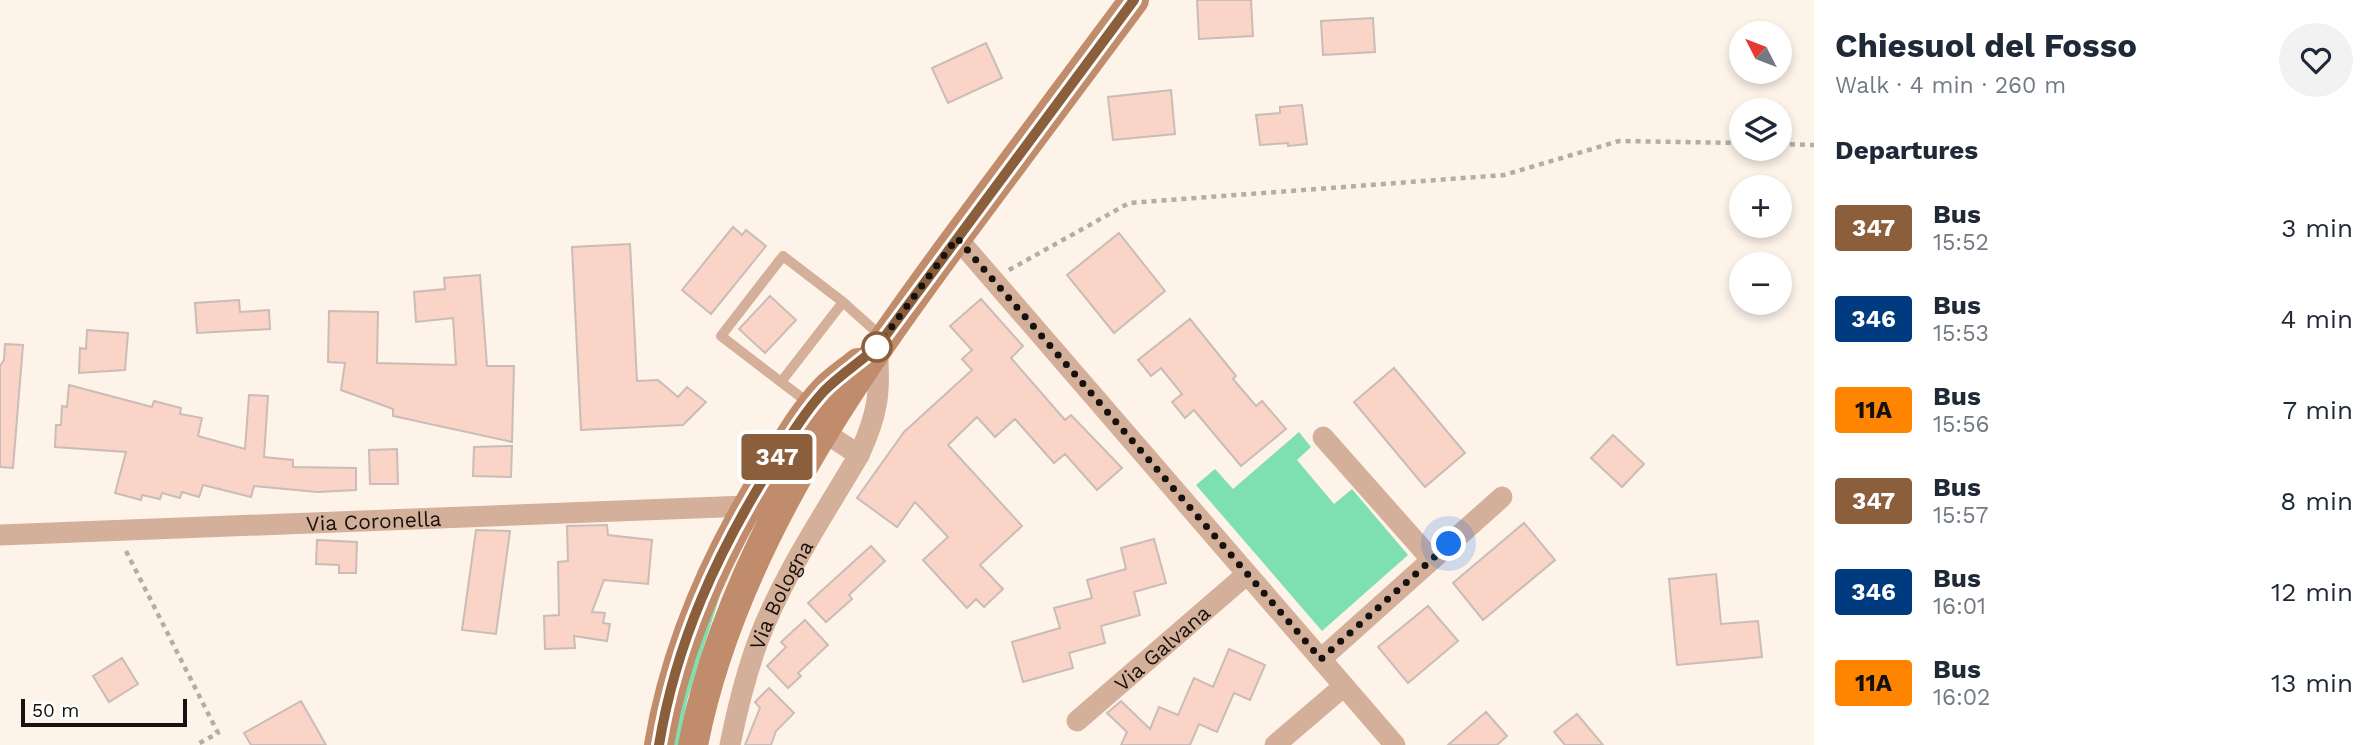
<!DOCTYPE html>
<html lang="en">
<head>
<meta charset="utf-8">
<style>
  :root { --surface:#fff; --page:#f2f2f3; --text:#1f2937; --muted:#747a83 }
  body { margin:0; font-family:"Work Sans",sans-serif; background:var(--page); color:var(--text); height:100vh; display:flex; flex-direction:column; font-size:26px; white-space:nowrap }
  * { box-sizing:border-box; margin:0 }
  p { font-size:23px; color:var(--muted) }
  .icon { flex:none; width:38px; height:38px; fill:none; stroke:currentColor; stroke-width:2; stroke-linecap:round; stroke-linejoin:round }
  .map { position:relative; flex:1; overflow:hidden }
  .drawer { display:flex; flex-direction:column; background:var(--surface); width:560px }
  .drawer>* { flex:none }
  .badge { padding:0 14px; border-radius:5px; font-size:24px; line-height:46px }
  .needle { width:46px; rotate:312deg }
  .controls { position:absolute; left:1729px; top:21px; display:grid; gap:14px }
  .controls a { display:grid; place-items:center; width:63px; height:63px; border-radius:50%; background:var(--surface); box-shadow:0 4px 10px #0003; font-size:35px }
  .scale { position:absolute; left:21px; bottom:18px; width:166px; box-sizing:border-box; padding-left:7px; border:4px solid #16120f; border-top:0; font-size:19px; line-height:24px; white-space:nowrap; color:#16120f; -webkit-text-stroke:5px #fff; paint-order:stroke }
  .you { position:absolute; width:35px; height:35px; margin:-18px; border:5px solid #fff; border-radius:50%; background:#1a73e8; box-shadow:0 0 0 10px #1a73e833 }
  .map>.badge { position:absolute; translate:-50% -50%; box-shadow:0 0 0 4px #fff }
  h2 { padding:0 21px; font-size:26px; line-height:63px }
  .round { display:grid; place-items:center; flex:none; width:74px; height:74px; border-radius:37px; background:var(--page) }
  .headline { display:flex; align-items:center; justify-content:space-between; height:119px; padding:0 21px }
  h1 { font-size:33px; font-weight:700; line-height:52px }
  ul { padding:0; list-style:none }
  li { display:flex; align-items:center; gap:21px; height:91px; padding:0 21px }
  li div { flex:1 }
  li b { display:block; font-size:26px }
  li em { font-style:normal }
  li .badge { min-width:77px; font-weight:700; text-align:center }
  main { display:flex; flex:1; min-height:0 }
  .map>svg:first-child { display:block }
  .green { fill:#7edfb1 }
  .building { fill:#fad4c6; stroke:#cabcb7; stroke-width:2 }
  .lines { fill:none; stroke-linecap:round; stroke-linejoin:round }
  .path { stroke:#b5ada5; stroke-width:4.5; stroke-dasharray:5 5; stroke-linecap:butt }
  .lane { stroke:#d4af99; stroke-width:10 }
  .street { stroke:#d4af99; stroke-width:21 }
  .secondary { stroke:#c18c6b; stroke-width:30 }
  .line-casing { stroke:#fff; stroke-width:16 }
  .line { stroke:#8b5e3c; stroke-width:10 }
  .walk { stroke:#16120f; stroke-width:7; stroke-dasharray:0 12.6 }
  .stop-dot { fill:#fff; stroke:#8b5e3c; stroke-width:3.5 }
  .labels { text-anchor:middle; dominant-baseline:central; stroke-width:7; stroke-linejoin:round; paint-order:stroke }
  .street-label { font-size:21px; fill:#16120f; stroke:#fff }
</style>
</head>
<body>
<main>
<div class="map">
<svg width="1814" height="745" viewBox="0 0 1814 745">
  <rect width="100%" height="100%" fill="#fdf3e9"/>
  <path class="green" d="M 1299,432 L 1311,447 L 1297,460 L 1334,504 L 1352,489 L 1408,555 L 1322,631 L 1196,485 L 1215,469 L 1233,489 Z
    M 722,589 L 688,697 L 678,745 L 669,745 L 681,683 Z"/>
  <path class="building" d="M 1197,0 L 1251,0 L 1253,36 L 1199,39 Z
    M 1373,18 L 1375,52 L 1323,55 L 1321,21 Z
    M 986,43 L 1002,78 L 948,103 L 932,68 Z
    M 1171,90 L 1175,134 L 1113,140 L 1108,97 Z
    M 1302,105 L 1307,144 L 1288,146 L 1288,143 L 1260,145 L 1256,115 L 1280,113 L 1280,107 Z
    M 733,227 L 742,235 L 746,230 L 766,246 L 711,314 L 682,290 Z
    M 1119,233 L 1165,291 L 1114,333 L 1067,275 Z
    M 630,244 L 637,381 L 658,380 L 678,397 L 687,387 L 706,402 L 683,425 L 581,430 L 572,247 Z
    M 480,275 L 487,366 L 514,366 L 512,442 L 393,416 L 393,409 L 341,390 L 345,363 L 328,362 L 329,311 L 378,312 L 377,363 L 456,365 L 453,318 L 416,322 L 414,292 L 445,289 L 444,278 Z
    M 770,296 L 796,320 L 765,353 L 739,329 Z
    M 981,299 L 1023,346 L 1011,358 L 1065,420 L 1071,415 L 1122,468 L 1097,490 L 1065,454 L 1054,463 L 1015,419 L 995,437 L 977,417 L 948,445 L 1022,526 L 980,565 L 1003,589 L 984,607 L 976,599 L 967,608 L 923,560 L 948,537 L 915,502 L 897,527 L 857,498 L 904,432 L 972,370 L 962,359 L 972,350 L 950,326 Z
    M 239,300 L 240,312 L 269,310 L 270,329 L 197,333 L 195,303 Z
    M 1190,319 L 1236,376 L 1233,379 L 1256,406 L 1262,401 L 1286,429 L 1241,466 L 1194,410 L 1185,418 L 1172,402 L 1182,394 L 1161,368 L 1151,376 L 1138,360 Z
    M 87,330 L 128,333 L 125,370 L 79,373 L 80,348 L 86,349 Z
    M 5,344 L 23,345 L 13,468 L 0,467 L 0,366 L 4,360 Z
    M 1394,368 L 1465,453 L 1425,487 L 1354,402 Z
    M 69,385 L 152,407 L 154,401 L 181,408 L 180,414 L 202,418 L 198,436 L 245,449 L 249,395 L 268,396 L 264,457 L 293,460 L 293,467 L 356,468 L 356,490 L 317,492 L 254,486 L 251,497 L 203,485 L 199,497 L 182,492 L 180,498 L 162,493 L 160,499 L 142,495 L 141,500 L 115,493 L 126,452 L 55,447 L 56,425 L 61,425 L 62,406 L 67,407 Z
    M 1613,435 L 1644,464 L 1622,487 L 1591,458 Z
    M 512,446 L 511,477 L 473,476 L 474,447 Z
    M 397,449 L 398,484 L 370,484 L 369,450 Z
    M 1524,523 L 1555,560 L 1483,620 L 1453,583 Z
    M 607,525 L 608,535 L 652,540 L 648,584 L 604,580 L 592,612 L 605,613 L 603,623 L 610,624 L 607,641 L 574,636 L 575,648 L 545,649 L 544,616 L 559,615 L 558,562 L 568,561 L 567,526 Z
    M 476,530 L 510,531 L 496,634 L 462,630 Z
    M 1154,539 L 1166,583 L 1134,592 L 1140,615 L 1101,626 L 1105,643 L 1069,653 L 1073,668 L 1023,682 L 1012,642 L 1060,628 L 1054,608 L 1092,598 L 1087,580 L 1126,569 L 1121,548 Z
    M 317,540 L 357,542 L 356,573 L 339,573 L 339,565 L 316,564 Z
    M 871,546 L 885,561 L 849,595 L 852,599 L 826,622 L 808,603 Z
    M 1716,574 L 1721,624 L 1758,621 L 1762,657 L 1677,665 L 1669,579 Z
    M 1428,606 L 1458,641 L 1408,683 L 1378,647 Z
    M 805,620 L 828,645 L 798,673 L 801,676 L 788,688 L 767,666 L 786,647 L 781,642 Z
    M 1229,649 L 1265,665 L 1250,700 L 1234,693 L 1217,732 L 1199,724 L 1190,745 L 1121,745 L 1127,732 L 1107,713 L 1121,701 L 1150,729 L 1159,707 L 1178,715 L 1194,678 L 1213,687 Z
    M 122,658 L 138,684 L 109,702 L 93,676 Z
    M 769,688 L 794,713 L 776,731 L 771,745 L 745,745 L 760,708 L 755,702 Z
    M 301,701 L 326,745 L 251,745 L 244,733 Z
    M 1486,712 L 1507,736 L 1497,745 L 1448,745 Z
    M 1577,714 L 1603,745 L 1565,745 L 1554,732 Z"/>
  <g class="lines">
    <path class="path" d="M 1780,144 L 1814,145
      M 1009,270 L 1129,203 L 1504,175 L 1619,141 L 1741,143
      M 126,551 L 218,733 L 196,745"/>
    <path class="lane" d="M 781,382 L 721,336 L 783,256 L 843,302
      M 810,404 L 781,382 L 843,302 L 882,337"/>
    <g class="street">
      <path d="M 957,238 L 1395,745"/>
      <path d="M 824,432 L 859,455"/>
      <path d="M 1323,437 L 1432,560"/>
      <path id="s1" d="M 0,535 L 747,506"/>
      <path d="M 1321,659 L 1502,497"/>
      <path id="s2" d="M 1077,721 L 1247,574"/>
      <path id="s3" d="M 730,745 C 737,710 746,674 758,641 C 783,575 824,515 859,455 C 878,414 881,392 877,347"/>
      <path d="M 1275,745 L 1344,686"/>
    </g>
    <path class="secondary" d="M 659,745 C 676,643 718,551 773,464 C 789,439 804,412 825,390 C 835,380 847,372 858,363
      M 693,745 C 732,545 860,368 979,208 C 1031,139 1082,69 1134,0"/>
  </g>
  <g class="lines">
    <g class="line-casing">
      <path id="line" d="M 659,745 C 676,642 717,553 772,465 C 788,440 803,414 824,391 C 840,375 860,362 877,347 L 1134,0"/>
    </g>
    <use href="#line" class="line"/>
    <path class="walk" d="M 877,347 L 957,238 L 1321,659 L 1449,544"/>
  </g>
  <circle class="stop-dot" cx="877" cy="347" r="14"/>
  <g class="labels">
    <g class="street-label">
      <text stroke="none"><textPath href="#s1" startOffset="374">Via Coronella</textPath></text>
      <text stroke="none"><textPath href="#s3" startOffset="159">Via Bologna</textPath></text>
      <text stroke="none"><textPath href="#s2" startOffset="112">Via Galvana</textPath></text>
    </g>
  </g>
</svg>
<div class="controls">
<a><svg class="needle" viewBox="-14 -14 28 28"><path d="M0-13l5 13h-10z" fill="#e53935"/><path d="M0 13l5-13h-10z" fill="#747a83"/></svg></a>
<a><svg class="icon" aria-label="layers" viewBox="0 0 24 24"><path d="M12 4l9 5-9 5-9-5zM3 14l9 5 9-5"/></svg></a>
<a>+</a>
<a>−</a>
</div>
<div class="scale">50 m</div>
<div class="you" style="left:1449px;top:544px"></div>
<b class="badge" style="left:777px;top:457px;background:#8b5e3c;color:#fff">347</b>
</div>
<section class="drawer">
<div class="headline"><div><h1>Chiesuol del Fosso</h1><p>Walk · 4 min · 260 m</p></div><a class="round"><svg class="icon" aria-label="heart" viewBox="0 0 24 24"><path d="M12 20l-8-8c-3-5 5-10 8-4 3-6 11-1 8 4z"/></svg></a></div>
<h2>Departures</h2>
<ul>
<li><span class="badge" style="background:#8b5e3c;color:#fff">347</span><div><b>Bus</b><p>15:52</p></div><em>3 min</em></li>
<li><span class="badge" style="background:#003b80;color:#fff">346</span><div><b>Bus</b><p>15:53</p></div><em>4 min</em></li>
<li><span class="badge" style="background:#ff8400;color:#111">11A</span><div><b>Bus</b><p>15:56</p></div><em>7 min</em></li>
<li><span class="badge" style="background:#8b5e3c;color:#fff">347</span><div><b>Bus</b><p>15:57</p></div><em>8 min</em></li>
<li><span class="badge" style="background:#003b80;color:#fff">346</span><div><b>Bus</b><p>16:01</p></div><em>12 min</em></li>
<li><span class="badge" style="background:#ff8400;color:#111">11A</span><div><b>Bus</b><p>16:02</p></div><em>13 min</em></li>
</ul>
</section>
</main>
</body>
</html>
